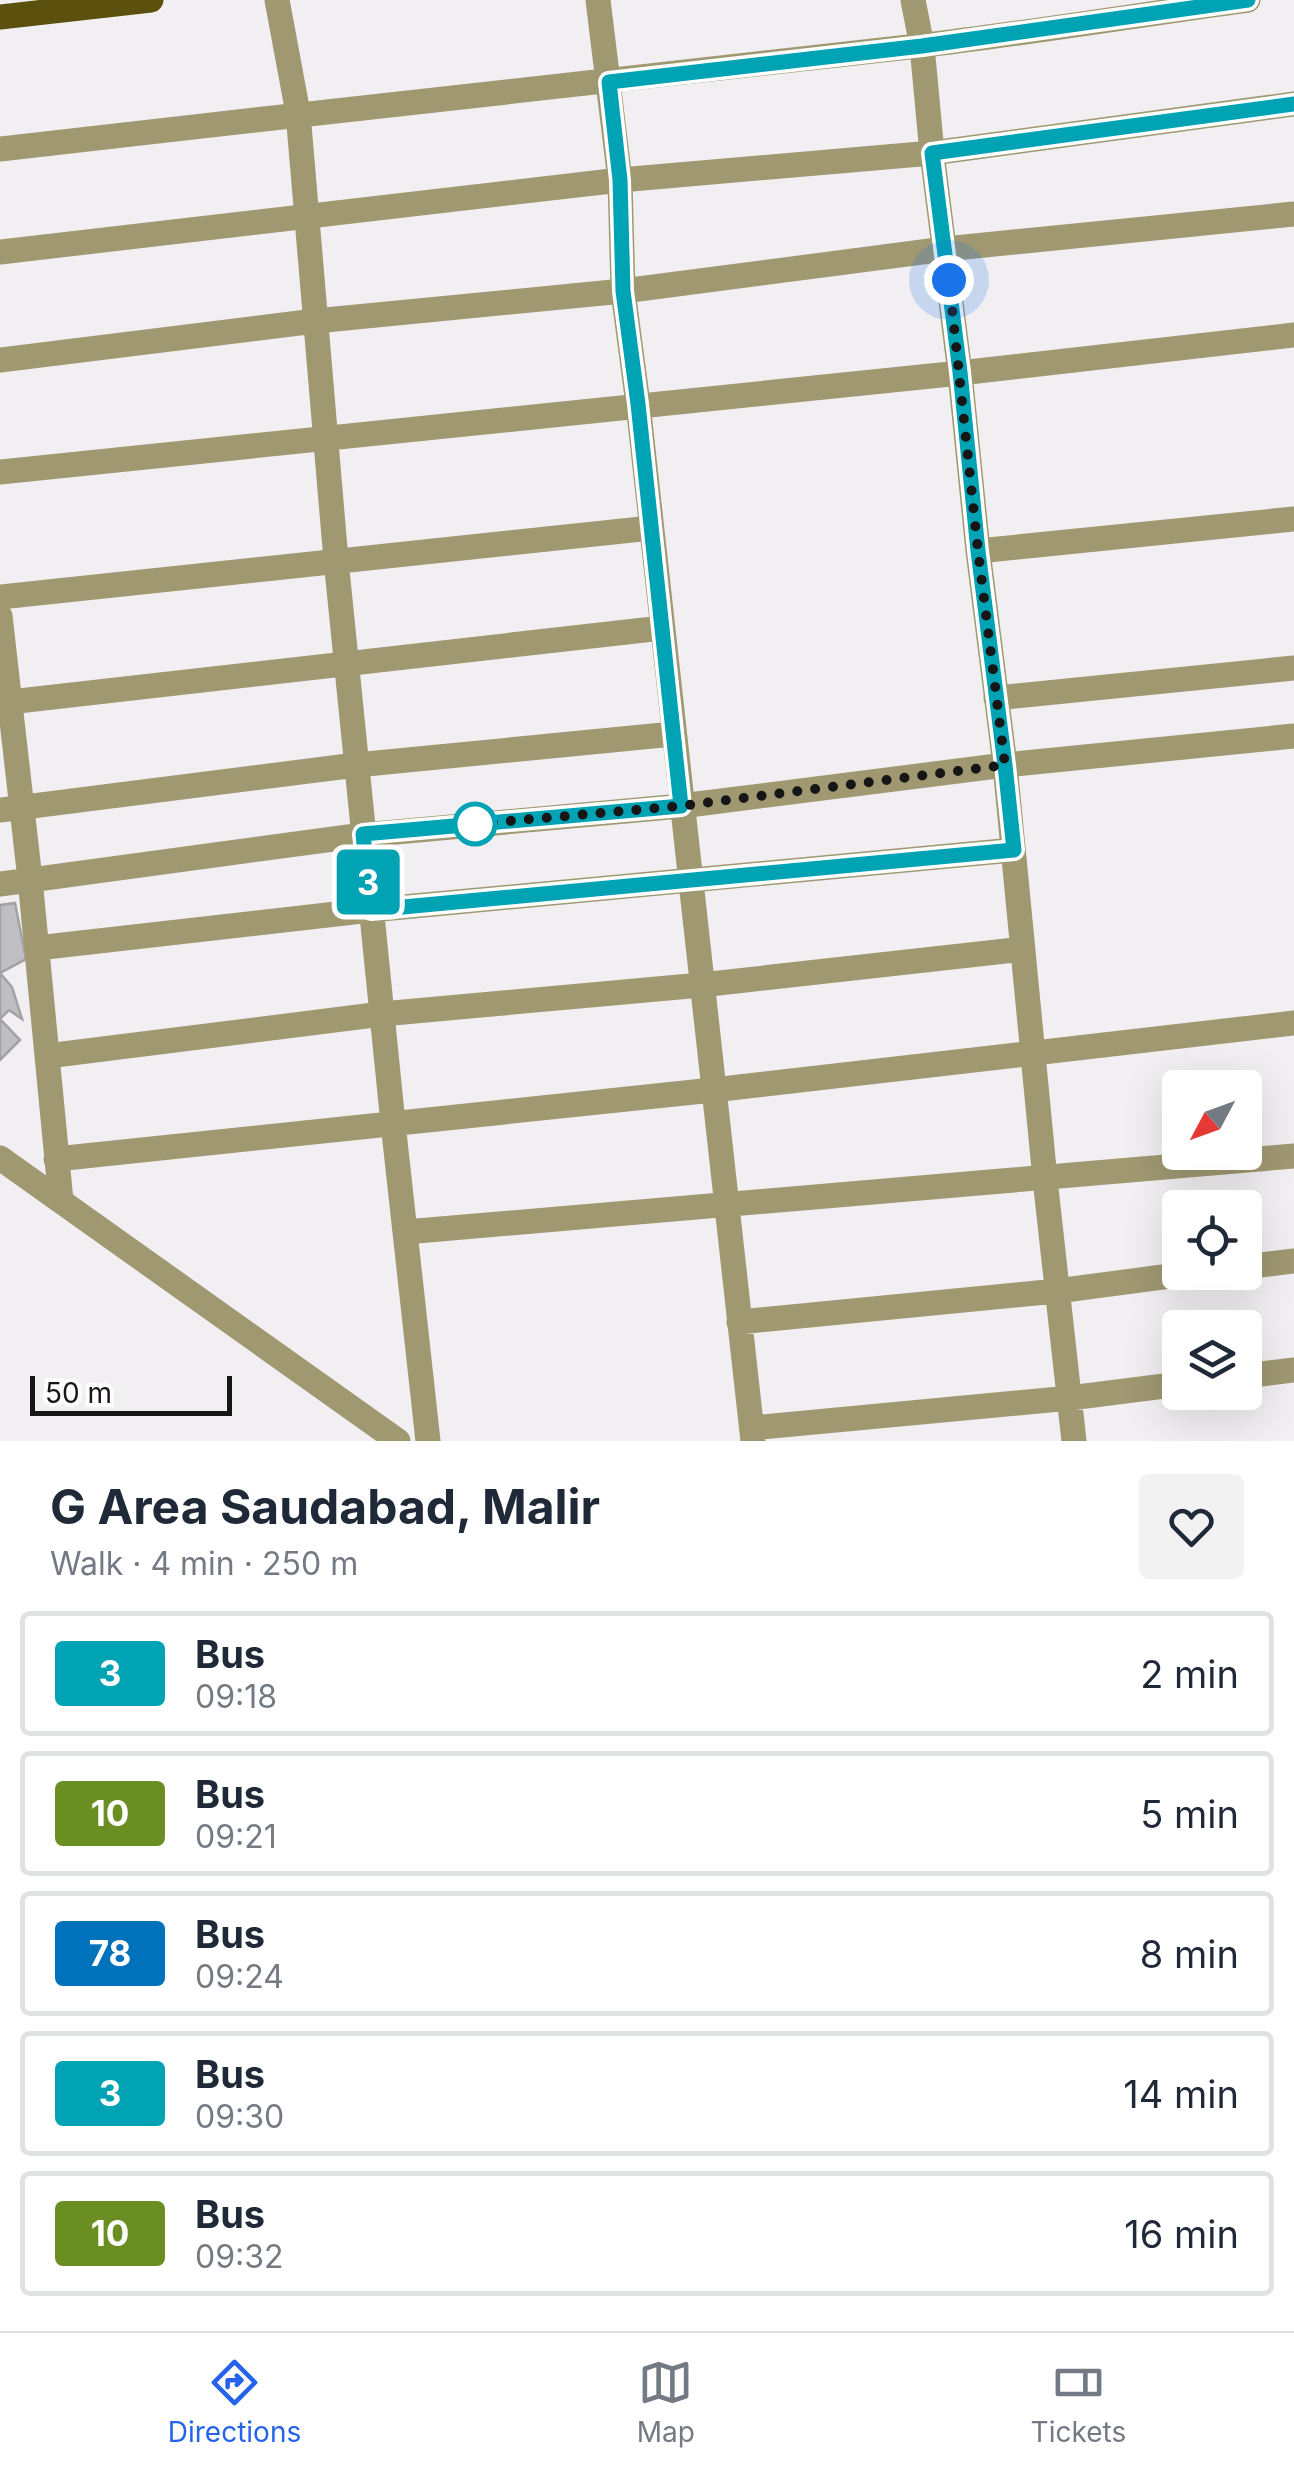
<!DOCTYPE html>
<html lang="en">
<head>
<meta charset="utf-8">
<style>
  :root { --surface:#fff; --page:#f2f2f3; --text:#1f2937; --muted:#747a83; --line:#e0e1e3; --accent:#2563eb }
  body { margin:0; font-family:Inter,sans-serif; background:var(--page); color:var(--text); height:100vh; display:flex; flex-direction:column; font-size:38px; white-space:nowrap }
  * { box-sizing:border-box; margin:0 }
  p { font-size:32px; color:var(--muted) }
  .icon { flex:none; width:55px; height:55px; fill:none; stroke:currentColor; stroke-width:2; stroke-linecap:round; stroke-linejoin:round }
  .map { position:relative; height:1441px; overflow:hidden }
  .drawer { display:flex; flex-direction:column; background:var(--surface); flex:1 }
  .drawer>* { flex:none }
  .badge { padding:0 20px; border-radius:8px; font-size:35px; line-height:65px }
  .needle { width:65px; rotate:229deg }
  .tools { position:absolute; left:1162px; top:1070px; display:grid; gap:20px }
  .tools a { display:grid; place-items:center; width:100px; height:100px; border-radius:10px; background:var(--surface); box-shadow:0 10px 40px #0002; font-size:50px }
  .scale { position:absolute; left:30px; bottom:25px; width:202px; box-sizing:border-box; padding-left:10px; border:5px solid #171617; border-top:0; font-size:28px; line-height:35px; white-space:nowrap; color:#171617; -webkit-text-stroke:8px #fffcff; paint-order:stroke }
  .you { position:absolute; width:50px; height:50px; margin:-25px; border:8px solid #fff; border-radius:50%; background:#1a73e8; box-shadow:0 0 0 15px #1a73e833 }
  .map>.badge { position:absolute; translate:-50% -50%; box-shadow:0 0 0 5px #fff }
  .round { display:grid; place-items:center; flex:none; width:105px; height:105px; border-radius:10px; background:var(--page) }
  .overview { display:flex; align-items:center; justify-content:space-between; height:170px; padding:0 50px }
  h1 { font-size:48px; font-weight:700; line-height:75px }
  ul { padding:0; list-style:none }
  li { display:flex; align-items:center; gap:30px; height:125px; margin:0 20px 15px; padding:0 30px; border:5px solid var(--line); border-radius:10px }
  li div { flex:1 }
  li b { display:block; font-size:38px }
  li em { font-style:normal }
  li .badge { min-width:110px; font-weight:700; text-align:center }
  .tabs { display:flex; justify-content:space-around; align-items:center; height:140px; border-top:2px solid var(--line); background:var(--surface); font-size:28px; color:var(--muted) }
  .tabs a { display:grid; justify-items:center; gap:5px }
  .tabs .on { color:var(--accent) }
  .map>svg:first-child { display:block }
  .building { fill:#bfbec2; stroke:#a2a2a5; stroke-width:2.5 }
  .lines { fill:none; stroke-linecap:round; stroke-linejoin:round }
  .minor { stroke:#9f9871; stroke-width:25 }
  .major { stroke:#5b500e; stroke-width:25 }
  .line-casing { stroke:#fff; stroke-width:22 }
  .line { stroke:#00a3b4; stroke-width:15 }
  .walk { stroke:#171617; stroke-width:10; stroke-dasharray:0 18 }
  .stop-dot { fill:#fff; stroke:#00a3b4; stroke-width:5 }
</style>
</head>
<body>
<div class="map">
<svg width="1294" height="1441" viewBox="0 0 1294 1441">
  <rect width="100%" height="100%" fill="#f1eff1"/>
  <path class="building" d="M 15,903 L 26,959 L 0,973 L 0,905 Z
    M 0,973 L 12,987 L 22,1019 L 9,1010 L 0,1019 L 20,1040 L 0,1060 Z"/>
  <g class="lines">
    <path class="minor" d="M 277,0 L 298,113 L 336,560 L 393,1123 L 428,1441
      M 598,0 L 620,180 L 623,291 L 638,404 L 753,1441
      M 913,0 L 922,46 L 932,153 L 960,373 L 978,551 L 1005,765 L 1045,1179 L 1074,1441
      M 0,149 C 306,113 613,83 918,46 C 1029,33 1138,15 1248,0
      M 0,252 L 620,180 L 932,153 L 1294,104
      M 0,360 L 315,321 L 623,291 L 945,249 L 1294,214
      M 0,472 L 960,373 L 1294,335
      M 978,551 L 1294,519
      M 0,597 L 651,528
      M 0,616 L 30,879 L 61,1201
      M 996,698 L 1294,668
      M 0,703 L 662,628
      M 0,810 L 356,765 L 673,734
      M 0,884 L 363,835 L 681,806 L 1005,765 L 1294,736
      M 37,948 L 371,910 L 1013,850
      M 47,1056 L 382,1014 L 701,985 L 1023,949
      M 0,1158 L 398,1441
      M 56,1159 L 713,1090 L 1294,1023
      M 405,1232 L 1294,1156
      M 1245,1267 L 1294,1261
      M 739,1322 L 1057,1291 L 1200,1272
      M 1245,1376 L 1294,1370
      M 752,1428 L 1070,1398 L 1180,1384"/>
    <path class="major" d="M 0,17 L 151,0"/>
  </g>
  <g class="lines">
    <g class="line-casing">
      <path id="line" d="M 1248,0 L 922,46 L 609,82 L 620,180 L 623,291 L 638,404 L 681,806 L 363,834 L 371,910 L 1014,850 L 1005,765 L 978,551 L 960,372 L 932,153 L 1294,104"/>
    </g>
    <use href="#line" class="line"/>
    <path class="walk" d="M 475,824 L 681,806 L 1005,765 L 978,551 L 949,280"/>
  </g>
  <circle class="stop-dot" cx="475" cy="824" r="20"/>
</svg>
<div class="tools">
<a><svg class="needle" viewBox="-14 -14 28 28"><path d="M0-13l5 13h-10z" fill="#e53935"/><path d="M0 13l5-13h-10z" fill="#747a83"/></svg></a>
<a><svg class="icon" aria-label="locate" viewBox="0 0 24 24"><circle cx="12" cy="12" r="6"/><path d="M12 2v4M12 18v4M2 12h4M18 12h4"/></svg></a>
<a><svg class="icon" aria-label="layers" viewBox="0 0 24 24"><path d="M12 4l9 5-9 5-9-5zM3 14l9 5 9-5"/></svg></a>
</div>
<div class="scale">50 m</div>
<div class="you" style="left:949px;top:280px"></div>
<b class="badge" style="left:368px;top:882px;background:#00a3b4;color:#fff">3</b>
</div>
<section class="drawer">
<div class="overview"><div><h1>G Area Saudabad, Malir</h1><p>Walk · 4 min · 250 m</p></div><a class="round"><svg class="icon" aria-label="heart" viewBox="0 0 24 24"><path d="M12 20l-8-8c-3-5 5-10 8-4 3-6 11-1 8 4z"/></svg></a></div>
<ul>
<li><span class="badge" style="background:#00a3b4;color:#fff">3</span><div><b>Bus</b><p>09:18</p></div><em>2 min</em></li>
<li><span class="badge" style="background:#6b8e23;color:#fff">10</span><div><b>Bus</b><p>09:21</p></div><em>5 min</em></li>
<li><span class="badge" style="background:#0072bc;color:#fff">78</span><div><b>Bus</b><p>09:24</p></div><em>8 min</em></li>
<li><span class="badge" style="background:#00a3b4;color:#fff">3</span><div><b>Bus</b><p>09:30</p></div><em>14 min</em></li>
<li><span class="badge" style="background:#6b8e23;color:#fff">10</span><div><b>Bus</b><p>09:32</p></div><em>16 min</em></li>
</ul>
</section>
<nav class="tabs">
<a class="on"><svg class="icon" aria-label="directions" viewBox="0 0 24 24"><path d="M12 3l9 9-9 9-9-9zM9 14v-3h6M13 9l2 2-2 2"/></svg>Directions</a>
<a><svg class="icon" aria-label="map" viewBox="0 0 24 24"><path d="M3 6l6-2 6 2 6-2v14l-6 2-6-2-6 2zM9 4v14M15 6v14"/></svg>Map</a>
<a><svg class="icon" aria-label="tickets" viewBox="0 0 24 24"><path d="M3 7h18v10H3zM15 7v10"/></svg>Tickets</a>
</nav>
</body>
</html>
